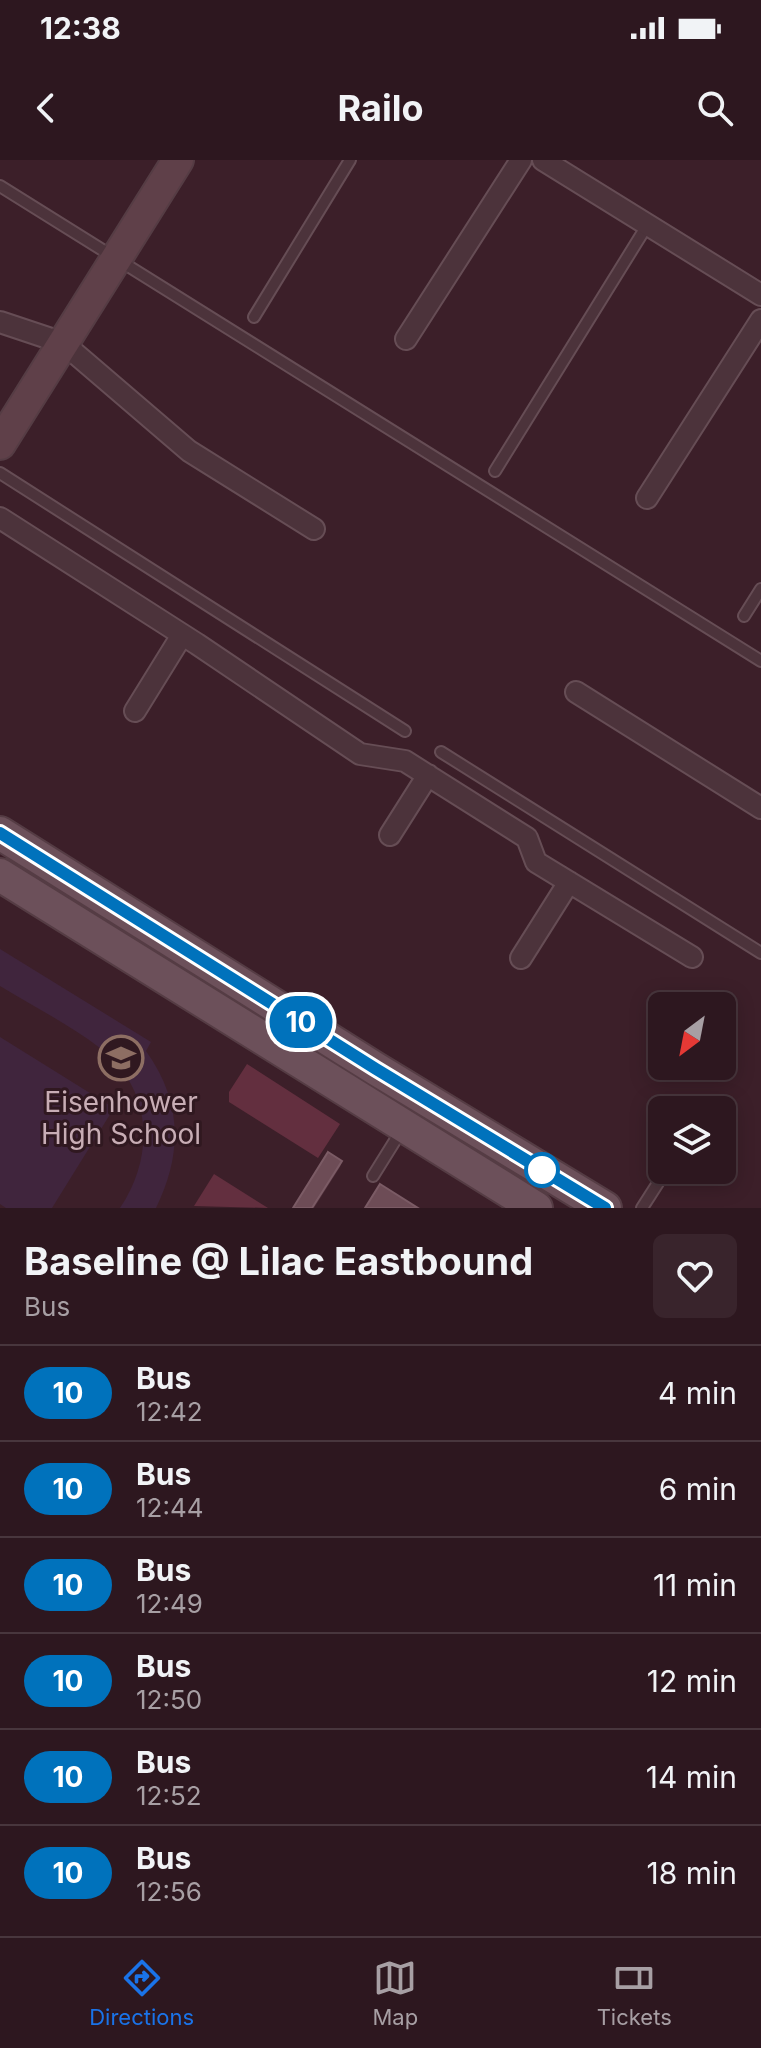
<!DOCTYPE html>
<html lang="en">
<head>
<meta charset="utf-8">
<style>
  :root { --surface:#2d171f; --page:#39242c; --text:#f1f3f6; --muted:#a79fa4; --line:#48363d; --accent:#1a73e8 }
  body { margin:0; font-family:Inter,sans-serif; background:var(--page); color:var(--text); height:100vh; display:flex; flex-direction:column; font-size:30px; white-space:nowrap }
  * { box-sizing:border-box; margin:0 }
  p { font-size:26px; color:var(--muted) }
  .icon { flex:none; width:44px; height:44px; fill:none; stroke:currentColor; stroke-width:2; stroke-linecap:round; stroke-linejoin:round }
  .map { position:relative; height:1048px; overflow:hidden }
  .sheet { display:flex; flex-direction:column; background:var(--surface); flex:1 }
  .sheet>* { flex:none }
  .badge { padding:0 16px; border-radius:26px; font-size:28px; line-height:52px }
  .needle { width:52px; rotate:212deg }
  .buttons { position:absolute; left:648px; top:832px; display:grid; gap:16px }
  .buttons a { display:grid; place-items:center; width:88px; height:88px; border-radius:12px; background:var(--surface); box-shadow:0 4px 20px #0003,0 0 0 2px var(--line); font-size:40px }
  .map>.badge { position:absolute; translate:-50% -50%; box-shadow:0 0 0 4px #fff }
  .round { display:grid; place-items:center; flex:none; width:84px; height:84px; border-radius:12px; background:var(--page) }
  .head { display:flex; align-items:center; justify-content:space-between; height:136px; padding:0 24px }
  h1 { font-size:38px; font-weight:700; line-height:60px }
  ul { padding:0; list-style:none }
  li { display:flex; align-items:center; gap:24px; height:96px; padding:0 24px; border-top:2px solid var(--line) }
  li div { flex:1 }
  li b { display:block; font-size:30px }
  li em { font-style:normal }
  li .badge { min-width:88px; font-weight:700; text-align:center }
  .status { display:flex; justify-content:space-between; align-items:center; height:56px; padding:0 40px; background:var(--surface); direction:ltr }
  .status svg { height:22px; fill:currentColor }
  header { display:flex; justify-content:space-between; align-items:center; height:104px; padding:0 24px; background:var(--surface); font-size:36px; font-weight:700 }
  .tabs { display:flex; justify-content:space-around; align-items:center; height:112px; border-top:2px solid var(--line); background:var(--surface); font-size:22px; color:var(--muted) }
  .tabs a { display:grid; justify-items:center; gap:4px }
  .tabs .on { color:var(--accent) }
  .map>svg:first-child { display:block }
  .green { fill:#40253d }
  .water { fill:#632f3f }
  .lines { fill:none; stroke-linecap:round; stroke-linejoin:round }
  .lane-casing { stroke:#664d55; stroke-width:14 }
  .street-casing { stroke:#664d55; stroke-width:24 }
  .secondary-casing { stroke:#553c44; stroke-width:34 }
  .primary-casing { stroke:#553c44; stroke-width:36 }
  .lane { stroke:#4c333b; stroke-width:10 }
  .street { stroke:#4c333b; stroke-width:20 }
  .secondary { stroke:#5f4049; stroke-width:30 }
  .primary { stroke:#6c505a; stroke-width:32 }
  .shaded-wall { fill:#4e2e39 }
  .building { fill:#6d4c56; stroke:#7b5b65; stroke-width:2 }
  .line-casing { stroke:#fff; stroke-width:18 }
  .line { stroke:#0072bc; stroke-width:12 }
  .stop-dot { fill:#fff; stroke:#0072bc; stroke-width:4 }
  .labels { text-anchor:middle; dominant-baseline:central; stroke-width:6; stroke-linejoin:round; paint-order:stroke }
  .poi-label { font-size:28px; fill:#c8adb5; stroke:#301820 }
</style>
</head>
<body>
<div class="status"><b>12:38</b><svg viewBox="0 0 49 12"><path d="M0 12V9h3v3zM5 12V6h3v6zM10 12V3h3v9zM15 12V0h3v12zM26 1h20v11H26zM47 4h2v5h-2z"/></svg></div>
<header><svg class="icon" aria-label="back" viewBox="0 0 24 24"><path d="M15 5l-7 7 7 7"/></svg>Railo<svg class="icon" aria-label="search" viewBox="0 0 24 24"><circle cx="10" cy="10" r="6"/><path d="M15 15l6 6"/></svg></header>
<div class="map">
<svg width="761" height="1048" viewBox="0 0 761 1048">
  <rect width="100%" height="100%" fill="#3c1f29"/>
  <path class="green" d="M 0,789 L 151,882 L 146,891 C 182,941 183,993 156,1048 L 120,1048 C 155,996 153,929 100,888 C 70,865 33,846 0,826 Z
    M 0,877 L 114,948 L 52,1048 L 6,1048 L 0,1044 Z"/>
  <path class="water" d="M 247,904 L 340,964 L 318,998 L 229,942 L 229,932 Z
    M 214,1014 L 268,1048 L 194,1046 Z"/>
  <g class="lines">
    <g class="lane-casing">
      <path id="lane" d="M 0,26 L 761,501
        M 254,157 L 350,0
        M 495,311 L 648,64
        M 0,313 L 405,571
        M 744,456 L 761,429
        M 441,592 L 761,793
        M 373,1016 L 401,971
        M 642,1048 L 658,1023"/>
    </g>
    <g class="street-casing">
      <path id="street" d="M 543,0 L 761,135
        M 0,162 L 63,183 L 189,291 L 314,369
        M 406,179 L 521,0
        M 647,338 L 761,160
        M 0,358 L 197,484 L 360,594 L 405,601 L 527,678 L 536,702 L 692,797
        M 576,532 L 761,648
        M 135,551 L 182,475
        M 390,675 L 428,615
        M 521,798 L 569,722"/>
    </g>
    <g class="secondary-casing">
      <path id="secondary" d="M 0,284 L 178,0"/>
    </g>
    <g class="primary-casing">
      <path id="primary" d="M 0,673 L 376,909 L 605,1048
        M 0,715 L 536,1048"/>
    </g>
    <use href="#lane" class="lane"/>
    <use href="#street" class="street"/>
    <use href="#secondary" class="secondary"/>
    <use href="#primary" class="primary"/>
  </g>
  <path class="shaded-wall" d="M 342,1001 L 340,1007 L 314,1048 L 312,1048 Z"/>
  <path class="building" d="M 328,992 L 342,1001 L 312,1048 L 293,1048 Z
    M 380,1024 L 418,1048 L 365,1048 Z"/>
  <g class="lines">
    <g class="line-casing">
      <path id="line" d="M 0,673 L 376,909 L 605,1048"/>
    </g>
    <use href="#line" class="line"/>
  </g>
  <defs>
    <g id="school-ring" transform="scale(2.3)"><circle r="9.5" fill="#301820" stroke="#8d6e63" stroke-width="1.5"/><path d="M0-5L7-2L0 1L-7-2ZM-4 1L0 2.5L4 1V4Q0 6-4 4Z" fill="#8d6e63"/></g>
  </defs>
  <g fill-rule="evenodd">
    <use href="#school-ring" x="121" y="898"/>
  </g>
  <circle class="stop-dot" cx="542" cy="1010" r="16"/>
  <g class="labels">
    <g class="poi-label">
      <text x="121" y="942">Eisenhower<tspan x="121" dy="32">High School</tspan></text>
    </g>
  </g>
</svg>
<div class="buttons">
<a><svg class="needle" viewBox="-14 -14 28 28"><path d="M0-13l5 13h-10z" fill="#e53935"/><path d="M0 13l5-13h-10z" fill="#a79fa4"/></svg></a>
<a><svg class="icon" aria-label="layers" viewBox="0 0 24 24"><path d="M12 4l9 5-9 5-9-5zM3 14l9 5 9-5"/></svg></a>
</div>
<b class="badge" style="left:301px;top:862px;background:#0072bc;color:#fff">10</b>
</div>
<section class="sheet">
<div class="head"><div><h1>Baseline @ Lilac Eastbound</h1><p>Bus</p></div><a class="round"><svg class="icon" aria-label="heart" viewBox="0 0 24 24"><path d="M12 20l-8-8c-3-5 5-10 8-4 3-6 11-1 8 4z"/></svg></a></div>
<ul>
<li><span class="badge" style="background:#0072bc;color:#fff">10</span><div><b>Bus</b><p>12:42</p></div><em>4 min</em></li>
<li><span class="badge" style="background:#0072bc;color:#fff">10</span><div><b>Bus</b><p>12:44</p></div><em>6 min</em></li>
<li><span class="badge" style="background:#0072bc;color:#fff">10</span><div><b>Bus</b><p>12:49</p></div><em>11 min</em></li>
<li><span class="badge" style="background:#0072bc;color:#fff">10</span><div><b>Bus</b><p>12:50</p></div><em>12 min</em></li>
<li><span class="badge" style="background:#0072bc;color:#fff">10</span><div><b>Bus</b><p>12:52</p></div><em>14 min</em></li>
<li><span class="badge" style="background:#0072bc;color:#fff">10</span><div><b>Bus</b><p>12:56</p></div><em>18 min</em></li>
</ul>
</section>
<nav class="tabs">
<a class="on"><svg class="icon" aria-label="directions" viewBox="0 0 24 24"><path d="M12 3l9 9-9 9-9-9zM9 14v-3h6M13 9l2 2-2 2"/></svg>Directions</a>
<a><svg class="icon" aria-label="map" viewBox="0 0 24 24"><path d="M3 6l6-2 6 2 6-2v14l-6 2-6-2-6 2zM9 4v14M15 6v14"/></svg>Map</a>
<a><svg class="icon" aria-label="tickets" viewBox="0 0 24 24"><path d="M3 7h18v10H3zM15 7v10"/></svg>Tickets</a>
</nav>
</body>
</html>
